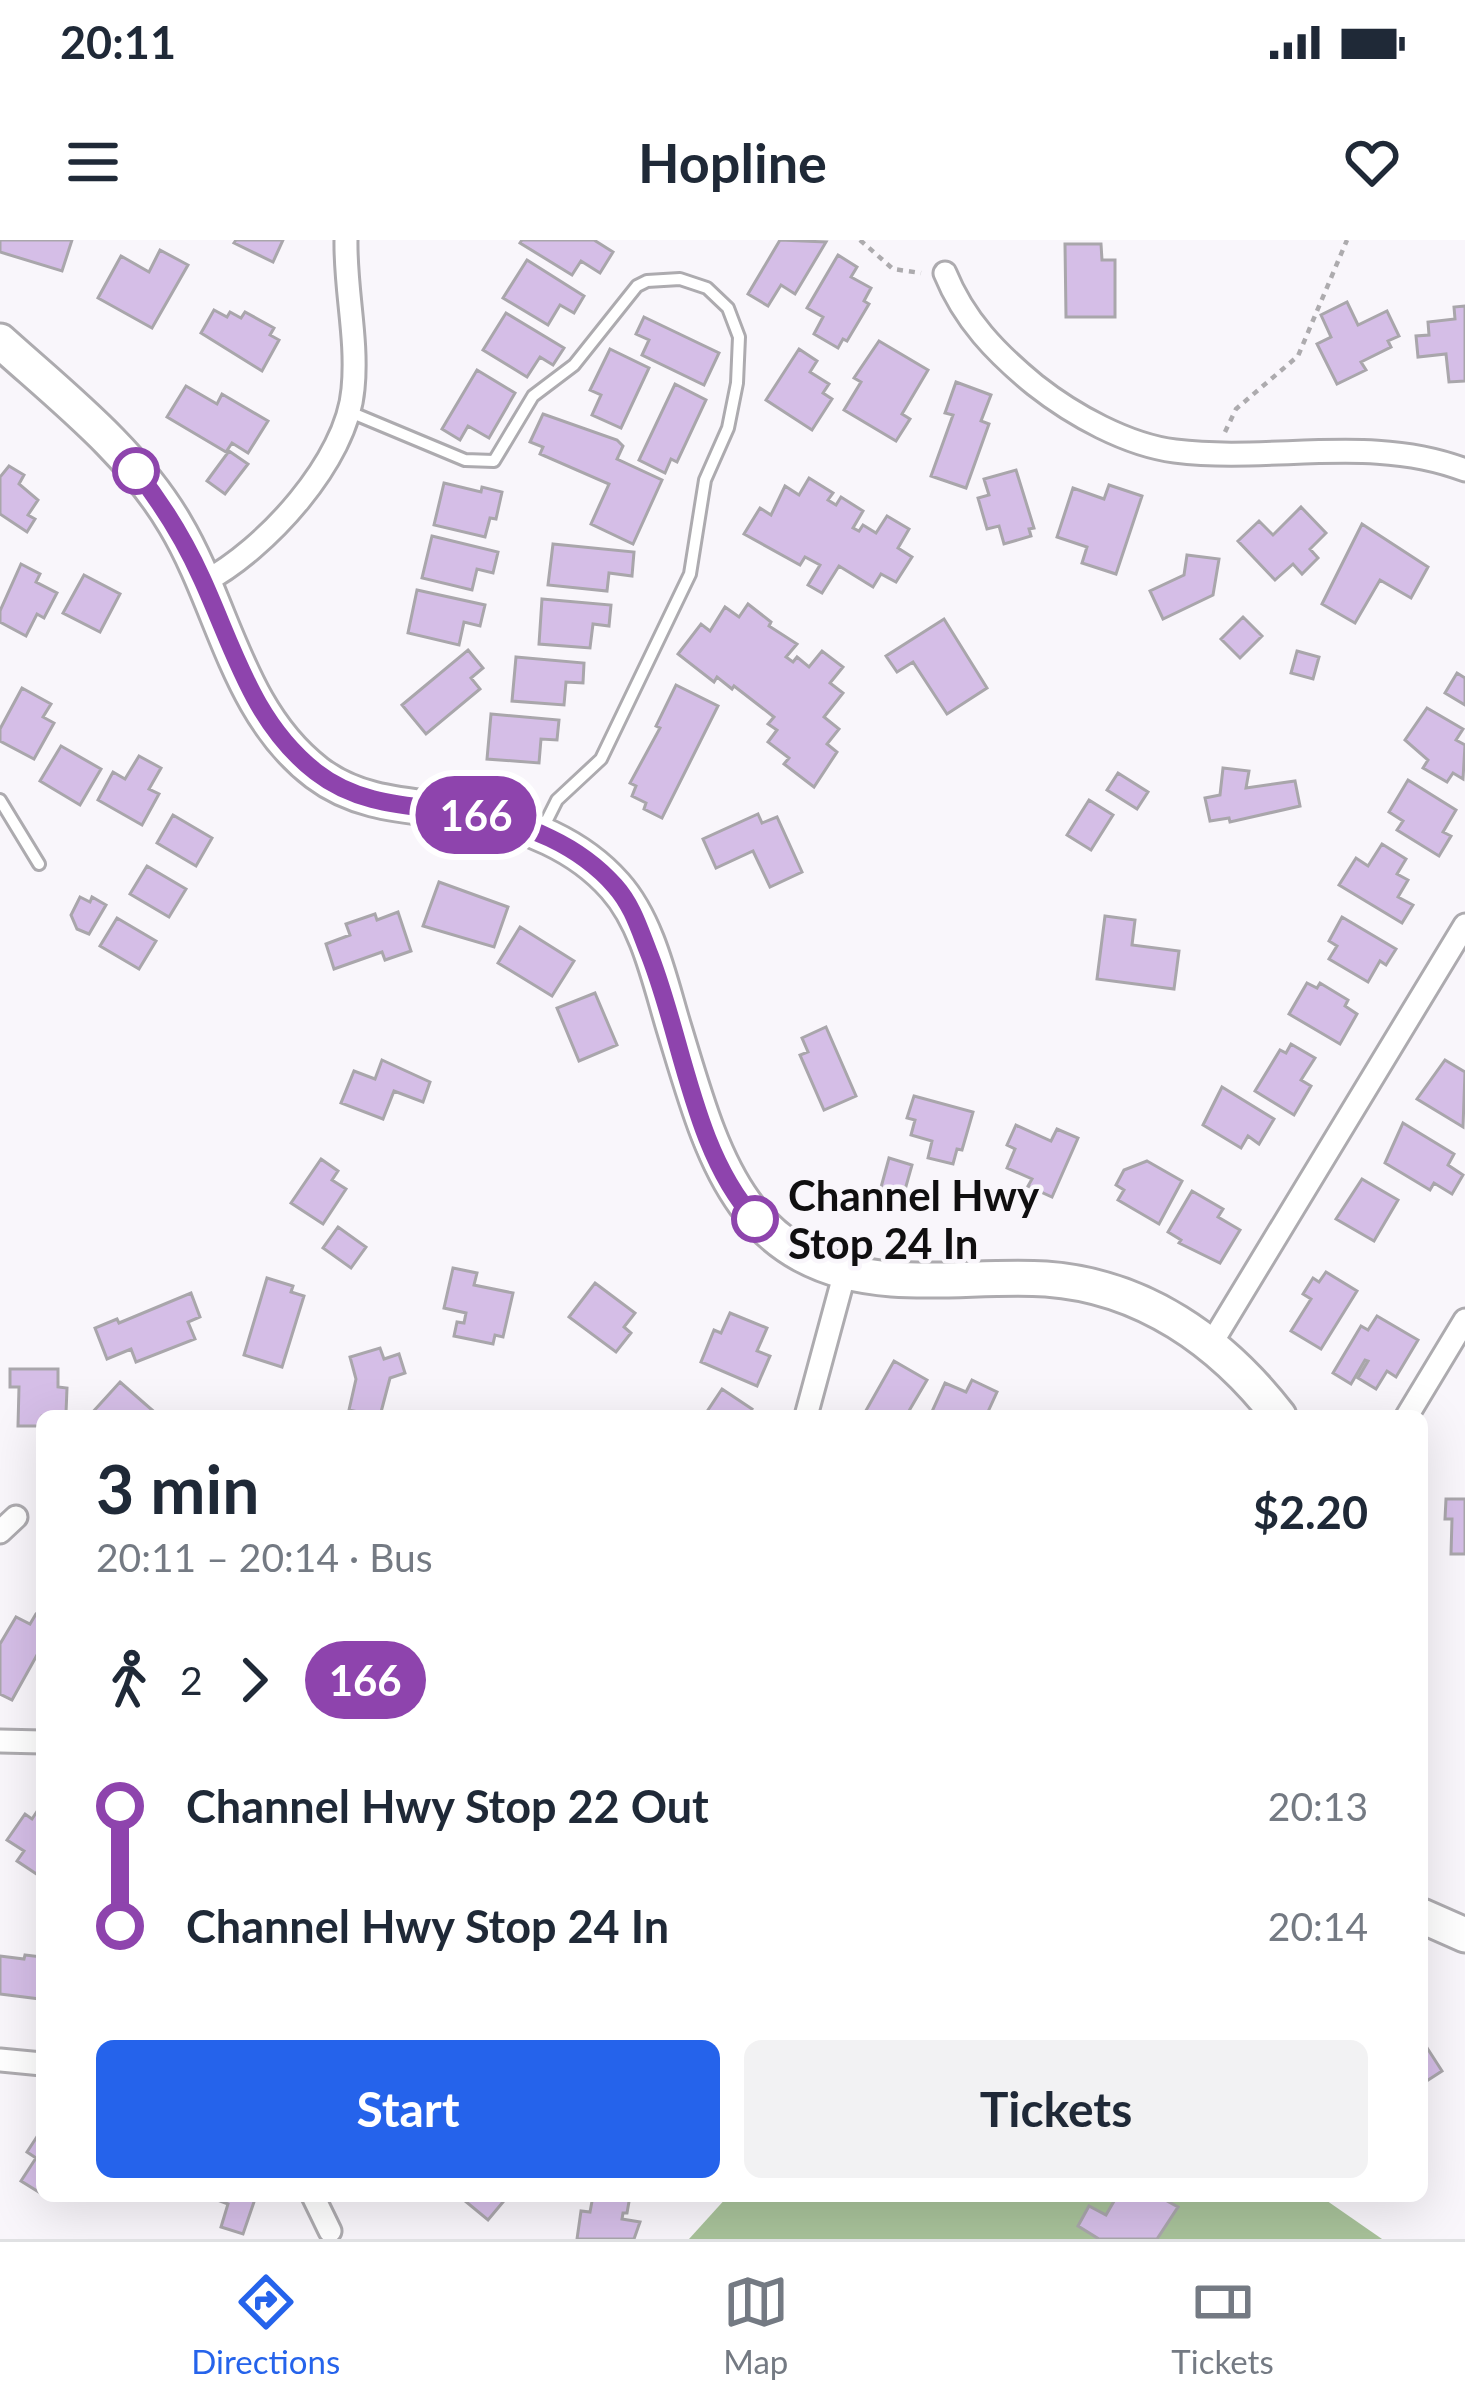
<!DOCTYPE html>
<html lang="en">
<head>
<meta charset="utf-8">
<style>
  :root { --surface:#fff; --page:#f2f2f3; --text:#1f2937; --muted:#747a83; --line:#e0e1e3; --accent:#2563eb }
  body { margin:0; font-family:Lato,sans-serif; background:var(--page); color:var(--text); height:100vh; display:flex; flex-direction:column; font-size:45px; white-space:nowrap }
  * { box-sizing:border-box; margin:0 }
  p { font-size:39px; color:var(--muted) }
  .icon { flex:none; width:66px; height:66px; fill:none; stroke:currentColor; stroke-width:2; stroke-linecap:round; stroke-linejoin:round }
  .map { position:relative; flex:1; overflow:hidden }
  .sheet { position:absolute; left:36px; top:1170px; width:1392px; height:792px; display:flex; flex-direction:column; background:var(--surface); border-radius:18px; box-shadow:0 12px 48px #0002 }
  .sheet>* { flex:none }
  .badge { padding:0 24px; border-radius:39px; font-size:42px; line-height:78px }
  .map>.badge { position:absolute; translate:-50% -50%; box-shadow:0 0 0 6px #fff }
  .legs { display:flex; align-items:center; gap:18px; height:132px; padding:0 60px; font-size:39px }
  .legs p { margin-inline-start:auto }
  .summary { display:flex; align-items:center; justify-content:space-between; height:204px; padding:0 60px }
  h1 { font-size:66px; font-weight:700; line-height:90px }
  .primary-button { display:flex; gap:24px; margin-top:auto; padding:24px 60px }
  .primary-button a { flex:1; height:138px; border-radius:18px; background:var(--accent); color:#fff; font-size:48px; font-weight:700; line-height:138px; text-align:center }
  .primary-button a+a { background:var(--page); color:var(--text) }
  ul { padding:0 60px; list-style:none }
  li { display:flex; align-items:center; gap:42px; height:120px; font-size:45px }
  li i { display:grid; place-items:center; width:18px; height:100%; margin:0 15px; background:currentColor }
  li i::after { content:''; width:30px; height:30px; margin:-15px; border:9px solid; border-radius:50%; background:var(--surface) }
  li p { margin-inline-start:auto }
  li:first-child i { background:linear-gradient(#0000 50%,currentColor 0) }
  li:last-child i { background:linear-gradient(currentColor 50%,#0000 0) }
  .status { display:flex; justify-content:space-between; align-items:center; height:84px; padding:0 60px; background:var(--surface); direction:ltr }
  .status svg { height:33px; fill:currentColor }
  header { display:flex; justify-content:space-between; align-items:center; height:156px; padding:0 60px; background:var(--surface); font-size:54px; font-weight:700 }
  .tab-bar { display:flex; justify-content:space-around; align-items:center; height:168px; border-top:3px solid var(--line); background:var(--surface); font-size:33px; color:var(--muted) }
  .tab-bar a { display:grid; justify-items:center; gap:6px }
  .tab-bar .on { color:var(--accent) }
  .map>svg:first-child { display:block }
  .forest { fill:#a8c29a }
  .building { fill:#d5bee7; stroke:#a9a6ab; stroke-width:3 }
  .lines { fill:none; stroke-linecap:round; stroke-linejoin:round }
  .service-casing { stroke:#adabaf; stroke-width:16 }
  .minor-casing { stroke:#adabaf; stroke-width:27 }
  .primary-casing { stroke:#adabaf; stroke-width:39 }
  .path { stroke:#adabae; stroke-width:4.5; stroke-dasharray:6 6; stroke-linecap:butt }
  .service { stroke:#fff; stroke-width:10 }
  .minor { stroke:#fff; stroke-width:21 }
  .primary { stroke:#fff; stroke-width:33 }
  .line-1-casing { stroke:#fff; stroke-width:27 }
  .line-1 { stroke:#8e44ad; stroke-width:18 }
  .stop-1-dot { fill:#fff; stroke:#8e44ad; stroke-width:6 }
  .labels { text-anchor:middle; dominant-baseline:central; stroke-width:9; stroke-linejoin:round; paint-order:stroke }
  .stop-label { font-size:42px; font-weight:bold; fill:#100f10; stroke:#f9f6fb; text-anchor:start }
</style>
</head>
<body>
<div class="status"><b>20:11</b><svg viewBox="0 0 49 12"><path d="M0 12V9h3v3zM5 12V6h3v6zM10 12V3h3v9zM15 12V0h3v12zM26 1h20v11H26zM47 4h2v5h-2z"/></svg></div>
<header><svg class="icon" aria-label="menu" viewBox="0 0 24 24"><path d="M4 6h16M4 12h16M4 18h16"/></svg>Hopline<svg class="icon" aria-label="heart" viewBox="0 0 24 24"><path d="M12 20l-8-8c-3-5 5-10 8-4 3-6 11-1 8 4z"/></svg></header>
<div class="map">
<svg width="1465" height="1999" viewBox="0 0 1465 1999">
  <rect width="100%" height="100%" fill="#f9f6fb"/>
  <path class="forest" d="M 728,1956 L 1320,1956 L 1382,1999 L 689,1999 Z"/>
  <path class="building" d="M 0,0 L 72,0 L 62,31 L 0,12 Z
    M 236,0 L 283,0 L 273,22 L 234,3 Z
    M 522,0 L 594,0 L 613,12 L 600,33 L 581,21 L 572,35 L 520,3 Z
    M 780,0 L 826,2 L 795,54 L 781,45 L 768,66 L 748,54 Z
    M 1065,4 L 1101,4 L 1102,20 L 1115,20 L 1115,77 L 1066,77 Z
    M 160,10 L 188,25 L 152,88 L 98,58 L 121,16 L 149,32 Z
    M 838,15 L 857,27 L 851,37 L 871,48 L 864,61 L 869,64 L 847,101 L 843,99 L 838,108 L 814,94 L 823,77 L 807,68 Z
    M 527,20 L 584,56 L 574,73 L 560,65 L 548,85 L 503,58 Z
    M 1347,62 L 1358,85 L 1387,71 L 1399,96 L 1388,101 L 1391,107 L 1361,122 L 1366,130 L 1337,144 L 1317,104 L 1331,97 L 1321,75 Z
    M 1465,66 L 1465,141 L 1449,142 L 1446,114 L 1418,117 L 1416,96 L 1429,95 L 1428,82 L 1455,79 L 1454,67 Z
    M 214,70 L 227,77 L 230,72 L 241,78 L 245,72 L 274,88 L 270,95 L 279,100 L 262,131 L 201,93 Z
    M 506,73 L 564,108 L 553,125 L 540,117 L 527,137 L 483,110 Z
    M 644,77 L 719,113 L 704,145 L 642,115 L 649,100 L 636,94 Z
    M 879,101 L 928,130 L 902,174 L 910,179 L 896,201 L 844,170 L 861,142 L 854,138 Z
    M 610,109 L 649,128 L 621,188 L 592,175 L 601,155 L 590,150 Z
    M 799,109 L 817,121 L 810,132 L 829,144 L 823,153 L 832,159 L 812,190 L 766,160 Z
    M 477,130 L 515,153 L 489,198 L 468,186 L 460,200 L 442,189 Z
    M 956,142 L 991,155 L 981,181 L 989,184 L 966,248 L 931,236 L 953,175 L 945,173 Z
    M 675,144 L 706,160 L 677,222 L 671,219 L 665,233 L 639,220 Z
    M 186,146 L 217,164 L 222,154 L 268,181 L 248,213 L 232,203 L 226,212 L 167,177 Z
    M 543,174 L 617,200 L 623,206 L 617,219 L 662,240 L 633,304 L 591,284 L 609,244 L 540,214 L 543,207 L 530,202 Z
    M 229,211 L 248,224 L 225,254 L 207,241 Z
    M 9,226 L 24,235 L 19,244 L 38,260 L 28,275 L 35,279 L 27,292 L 0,274 L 0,237 Z
    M 1016,230 L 1034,288 L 1029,289 L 1031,296 L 1004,304 L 999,286 L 987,289 L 978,258 L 989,255 L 984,239 Z
    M 809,238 L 833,253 L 828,260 L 836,265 L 841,257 L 863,271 L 853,288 L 859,291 L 863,285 L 876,293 L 887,276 L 909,289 L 898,308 L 912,317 L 896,342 L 881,334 L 873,347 L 839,326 L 822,353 L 808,345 L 820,325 L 805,317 L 800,325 L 744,294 L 760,268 L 771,275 L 785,246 L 799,255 Z
    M 444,243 L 481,252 L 482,247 L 502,252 L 496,279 L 490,278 L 485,297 L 434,285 Z
    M 1109,245 L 1142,256 L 1116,334 L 1082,323 L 1087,307 L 1057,297 L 1073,248 L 1104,259 Z
    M 1301,267 L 1326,293 L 1310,309 L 1318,318 L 1302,334 L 1293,324 L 1275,340 L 1238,301 L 1259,281 L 1273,295 Z
    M 1362,284 L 1428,327 L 1411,358 L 1380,340 L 1355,383 L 1322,364 Z
    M 432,296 L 498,312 L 493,333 L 477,329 L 472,350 L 422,338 Z
    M 553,304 L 634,312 L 632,336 L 609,333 L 607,351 L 548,345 Z
    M 1187,315 L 1219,319 L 1213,355 L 1163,379 L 1150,351 L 1184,335 Z
    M 21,324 L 40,334 L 36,342 L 57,353 L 44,378 L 37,374 L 26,396 L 0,382 L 0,371 Z
    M 84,335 L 120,354 L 100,392 L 63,373 Z
    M 417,350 L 485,365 L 480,386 L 464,382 L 459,405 L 408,393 Z
    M 542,359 L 611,365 L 609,386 L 593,384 L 590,408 L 539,404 Z
    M 748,364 L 771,382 L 769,386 L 797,404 L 786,417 L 793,422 L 797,417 L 809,427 L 822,411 L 843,427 L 830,443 L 843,453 L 824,477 L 839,489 L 827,504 L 837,512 L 814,547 L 784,524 L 789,518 L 768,502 L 777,490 L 768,484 L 774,477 L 734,446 L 732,449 L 717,437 L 714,442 L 678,414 L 701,384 L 710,391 L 725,367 L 739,377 Z
    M 1243,377 L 1262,396 L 1240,418 L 1221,399 Z
    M 944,379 L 987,448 L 947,474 L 913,422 L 897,432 L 886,416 Z
    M 468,410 L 483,428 L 471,438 L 480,449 L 426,494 L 402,465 Z
    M 1297,411 L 1319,417 L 1313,439 L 1291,433 Z
    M 516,417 L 584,423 L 583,443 L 566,442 L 564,465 L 512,461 Z
    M 1457,433 L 1465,438 L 1465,465 L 1445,453 Z
    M 676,445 L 718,466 L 662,578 L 644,569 L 646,563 L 632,556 L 636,546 L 630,543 L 660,488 L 656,486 Z
    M 22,448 L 51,464 L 43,477 L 54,483 L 34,519 L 0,501 L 0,489 Z
    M 1427,468 L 1463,489 L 1456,500 L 1465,505 L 1463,539 L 1453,533 L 1447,542 L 1423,528 L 1428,520 L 1405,500 Z
    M 491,474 L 559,480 L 557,500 L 541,499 L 539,523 L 487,519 Z
    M 61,506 L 101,529 L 80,565 L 40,541 Z
    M 139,516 L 161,528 L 149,549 L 159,554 L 142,585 L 98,560 L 113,532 L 125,539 Z
    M 1223,528 L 1249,531 L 1246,548 L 1295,541 L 1300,566 L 1230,582 L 1229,578 L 1210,581 L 1205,558 L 1220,555 Z
    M 1118,533 L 1148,552 L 1137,569 L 1107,550 Z
    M 1408,540 L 1456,570 L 1443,592 L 1451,596 L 1439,616 L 1397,590 L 1403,581 L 1389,572 Z
    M 1089,560 L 1113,575 L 1091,610 L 1067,595 Z
    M 758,574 L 762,583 L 777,577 L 802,632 L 770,647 L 753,611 L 716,628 L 703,599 Z
    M 173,575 L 212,598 L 196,626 L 157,603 Z
    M 1382,604 L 1406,619 L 1397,634 L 1408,640 L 1398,657 L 1413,665 L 1402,683 L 1339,645 L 1356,618 L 1368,626 Z
    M 147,626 L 186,649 L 169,677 L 130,654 Z
    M 439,642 L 508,667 L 494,707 L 423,686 Z
    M 80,657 L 90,662 L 92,657 L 106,665 L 89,694 L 77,689 L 71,675 Z
    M 398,672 L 411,711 L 385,720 L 382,712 L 334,729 L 326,704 L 350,695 L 346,684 L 375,674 L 377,680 Z
    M 1105,676 L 1135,680 L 1132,705 L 1179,711 L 1174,749 L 1097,739 Z
    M 1342,677 L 1396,709 L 1386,725 L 1380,721 L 1368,742 L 1329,719 L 1337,706 L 1329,701 Z
    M 117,678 L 156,701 L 139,729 L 100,706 Z
    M 520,687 L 574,721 L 552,756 L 498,723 Z
    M 1307,743 L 1317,748 L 1320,743 L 1348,760 L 1345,766 L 1357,774 L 1340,804 L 1289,774 Z
    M 595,753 L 617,805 L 579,821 L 557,768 Z
    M 826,787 L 856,856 L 824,870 L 800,815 L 808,812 L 802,798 Z
    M 1291,804 L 1315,818 L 1301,840 L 1311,846 L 1294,875 L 1255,851 L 1280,810 L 1286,813 Z
    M 382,820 L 430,842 L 423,862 L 394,851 L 383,879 L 341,863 L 354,831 L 375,839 Z
    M 1445,820 L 1465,832 L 1463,887 L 1417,859 Z
    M 1222,847 L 1274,879 L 1259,904 L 1248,896 L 1241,908 L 1203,885 Z
    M 914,856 L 973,872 L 962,910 L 957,909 L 953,924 L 928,918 L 932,901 L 911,895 L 915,880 L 907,878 Z
    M 1403,883 L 1454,914 L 1448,925 L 1463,935 L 1452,954 L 1434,943 L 1430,950 L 1385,923 Z
    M 1016,885 L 1051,901 L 1057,889 L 1078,898 L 1052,957 L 1028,946 L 1032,939 L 1007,928 L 1015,909 L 1007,905 Z
    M 889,918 L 912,925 L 903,957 L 880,951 Z
    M 321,919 L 338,931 L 332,940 L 346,949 L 323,984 L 291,963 Z
    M 1147,921 L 1182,941 L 1159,984 L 1118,960 L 1124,950 L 1116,945 L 1124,930 Z
    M 1362,939 L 1398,960 L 1374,1001 L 1336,979 Z
    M 1192,951 L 1223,969 L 1218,977 L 1240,990 L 1220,1023 L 1179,1003 L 1181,1000 L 1168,992 Z
    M 338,987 L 366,1007 L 351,1028 L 323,1008 Z
    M 453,1028 L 477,1033 L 474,1045 L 513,1053 L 503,1097 L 495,1095 L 493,1104 L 454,1096 L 457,1082 L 464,1083 L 466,1073 L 444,1068 Z
    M 1326,1032 L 1357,1051 L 1321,1109 L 1291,1091 L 1311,1059 L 1303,1054 L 1313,1038 L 1319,1042 Z
    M 267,1038 L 293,1046 L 291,1052 L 304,1056 L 282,1127 L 244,1115 Z
    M 595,1043 L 635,1073 L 624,1087 L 631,1093 L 616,1112 L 569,1077 Z
    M 191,1053 L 200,1077 L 188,1082 L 195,1099 L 136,1122 L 131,1109 L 107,1119 L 95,1088 L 117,1079 L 119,1083 Z
    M 730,1073 L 767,1088 L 757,1111 L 770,1116 L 757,1146 L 701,1122 L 714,1090 L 721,1093 Z
    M 1377,1076 L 1418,1100 L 1396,1137 L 1387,1131 L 1376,1149 L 1358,1138 L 1368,1121 L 1365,1120 L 1351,1144 L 1333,1133 L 1361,1086 L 1368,1090 Z
    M 380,1108 L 384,1119 L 399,1114 L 405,1133 L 390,1138 L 380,1176 L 358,1176 L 358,1172 L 349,1170 L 356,1139 L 350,1117 Z
    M 894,1121 L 927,1140 L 906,1176 L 868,1176 L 864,1174 Z
    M 10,1129 L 58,1129 L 58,1147 L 67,1148 L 66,1173 L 42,1176 L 42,1186 L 18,1186 L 19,1147 L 10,1147 Z
    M 972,1140 L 997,1152 L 986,1176 L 930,1176 L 945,1143 L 966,1152 Z
    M 120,1142 L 159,1176 L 94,1176 L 91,1174 Z
    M 722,1149 L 752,1169 L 748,1176 L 704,1176 Z
    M 1446,1259 L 1465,1259 L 1465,1314 L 1451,1314 L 1452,1279 L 1445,1279 Z
    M 36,1374 L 42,1375 L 42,1406 L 12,1460 L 0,1454 L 0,1404 L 16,1377 L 30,1384 Z
    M 38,1570 L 42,1572 L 41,1637 L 17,1621 L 24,1611 L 7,1600 L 25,1574 L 32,1579 Z
    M 25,1715 L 42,1717 L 40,1759 L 0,1754 L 0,1716 L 24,1719 Z
    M 1422,1800 L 1442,1831 L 1422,1844 Z
    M 42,1889 L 42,1954 L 21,1941 L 36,1918 L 27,1912 Z
    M 207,1956 L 256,1956 L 243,1994 L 221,1987 L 228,1964 Z
    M 459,1956 L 508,1956 L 488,1980 Z
    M 593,1956 L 630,1956 L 627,1973 L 623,1973 L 622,1979 L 640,1982 L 634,1999 L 577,1999 L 581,1971 L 590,1972 Z
    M 1117,1956 L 1158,1956 L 1178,1967 L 1157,1999 L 1099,1999 L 1078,1986 L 1089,1966 L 1106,1975 Z"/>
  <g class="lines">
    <g class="service-casing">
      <path id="service" d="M 350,172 L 465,220 L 494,221 L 533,156 L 574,125 L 637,46 L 647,41 L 680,39 L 707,48 L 728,68 L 739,97 L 737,143 L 728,188 L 705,240 L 690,334 L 601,519 L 557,560 L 543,588
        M 0,560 L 39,624"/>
    </g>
    <g class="minor-casing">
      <path id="minor" d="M 945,33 C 964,80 996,113 1035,145 C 1073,175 1127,205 1175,211 C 1271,223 1372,194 1465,230
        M 204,342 C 265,310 347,221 353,149 C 358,99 345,50 346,0
        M 1211,1104 L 1465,685
        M 806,1176 L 845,1032
        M 1407,1176 L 1465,1080
        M 0,1292 L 16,1277
        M 0,1501 L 42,1502
        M 0,1820 L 42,1824
        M 313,1956 L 330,1991"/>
    </g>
    <g class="primary-casing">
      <path id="primary" d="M 0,101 C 61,156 133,212 175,284 C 224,366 237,472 317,533 C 363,568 418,565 472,574 C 525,583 579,605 615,646 C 648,683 660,742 674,788 C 712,912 738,1028 892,1039 C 942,1043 994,1036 1046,1039 C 1143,1046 1221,1101 1279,1176
        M 1422,1676 L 1465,1695"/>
    </g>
    <path class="path" d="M 860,0 L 893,29 L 921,33
      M 1225,192 L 1236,169 L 1298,116 L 1347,0"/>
    <use href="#service" class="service"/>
    <use href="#minor" class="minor"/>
    <use href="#primary" class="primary"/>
  </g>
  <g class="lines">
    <g class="line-1-casing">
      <path id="line-1" d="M 136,231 C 163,265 184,299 202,339 C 234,409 253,483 316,532 C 362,568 417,565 472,574 C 525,583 579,605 615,646 C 632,665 639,688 648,711 C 682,794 693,912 755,979"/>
    </g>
    <use href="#line-1" class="line-1"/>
  </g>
  <g class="stop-1-dot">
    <circle cx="136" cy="231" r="21"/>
    <circle cx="755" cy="979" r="21"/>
  </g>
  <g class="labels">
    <g class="stop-label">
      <text x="788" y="955">Channel Hwy<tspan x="788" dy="48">Stop 24 In</tspan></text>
    </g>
  </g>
</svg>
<b class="badge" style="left:476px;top:575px;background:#8e44ad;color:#fff">166</b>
<section class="sheet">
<div class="summary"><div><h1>3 min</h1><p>20:11 – 20:14 · Bus</p></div><b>$2.20</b></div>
<div class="legs"><svg class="icon" aria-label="walk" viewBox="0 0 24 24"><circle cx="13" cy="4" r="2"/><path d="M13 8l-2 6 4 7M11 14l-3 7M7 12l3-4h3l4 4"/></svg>2<svg class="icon" aria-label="forward" viewBox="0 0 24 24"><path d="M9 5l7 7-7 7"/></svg><b class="badge" style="background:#8e44ad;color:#fff">166</b></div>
<ul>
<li><i style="color:#8e44ad"></i><b>Channel Hwy Stop 22 Out</b><p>20:13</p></li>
<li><i style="color:#8e44ad"></i><b>Channel Hwy Stop 24 In</b><p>20:14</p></li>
</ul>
<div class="primary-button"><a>Start</a><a>Tickets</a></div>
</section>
</div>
<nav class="tab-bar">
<a class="on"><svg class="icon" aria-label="directions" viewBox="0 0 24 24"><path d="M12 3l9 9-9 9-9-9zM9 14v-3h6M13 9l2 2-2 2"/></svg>Directions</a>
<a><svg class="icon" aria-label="map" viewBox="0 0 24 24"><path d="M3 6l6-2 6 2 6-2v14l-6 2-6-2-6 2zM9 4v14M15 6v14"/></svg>Map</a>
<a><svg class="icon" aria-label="tickets" viewBox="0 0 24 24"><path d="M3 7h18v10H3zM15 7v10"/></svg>Tickets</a>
</nav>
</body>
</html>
